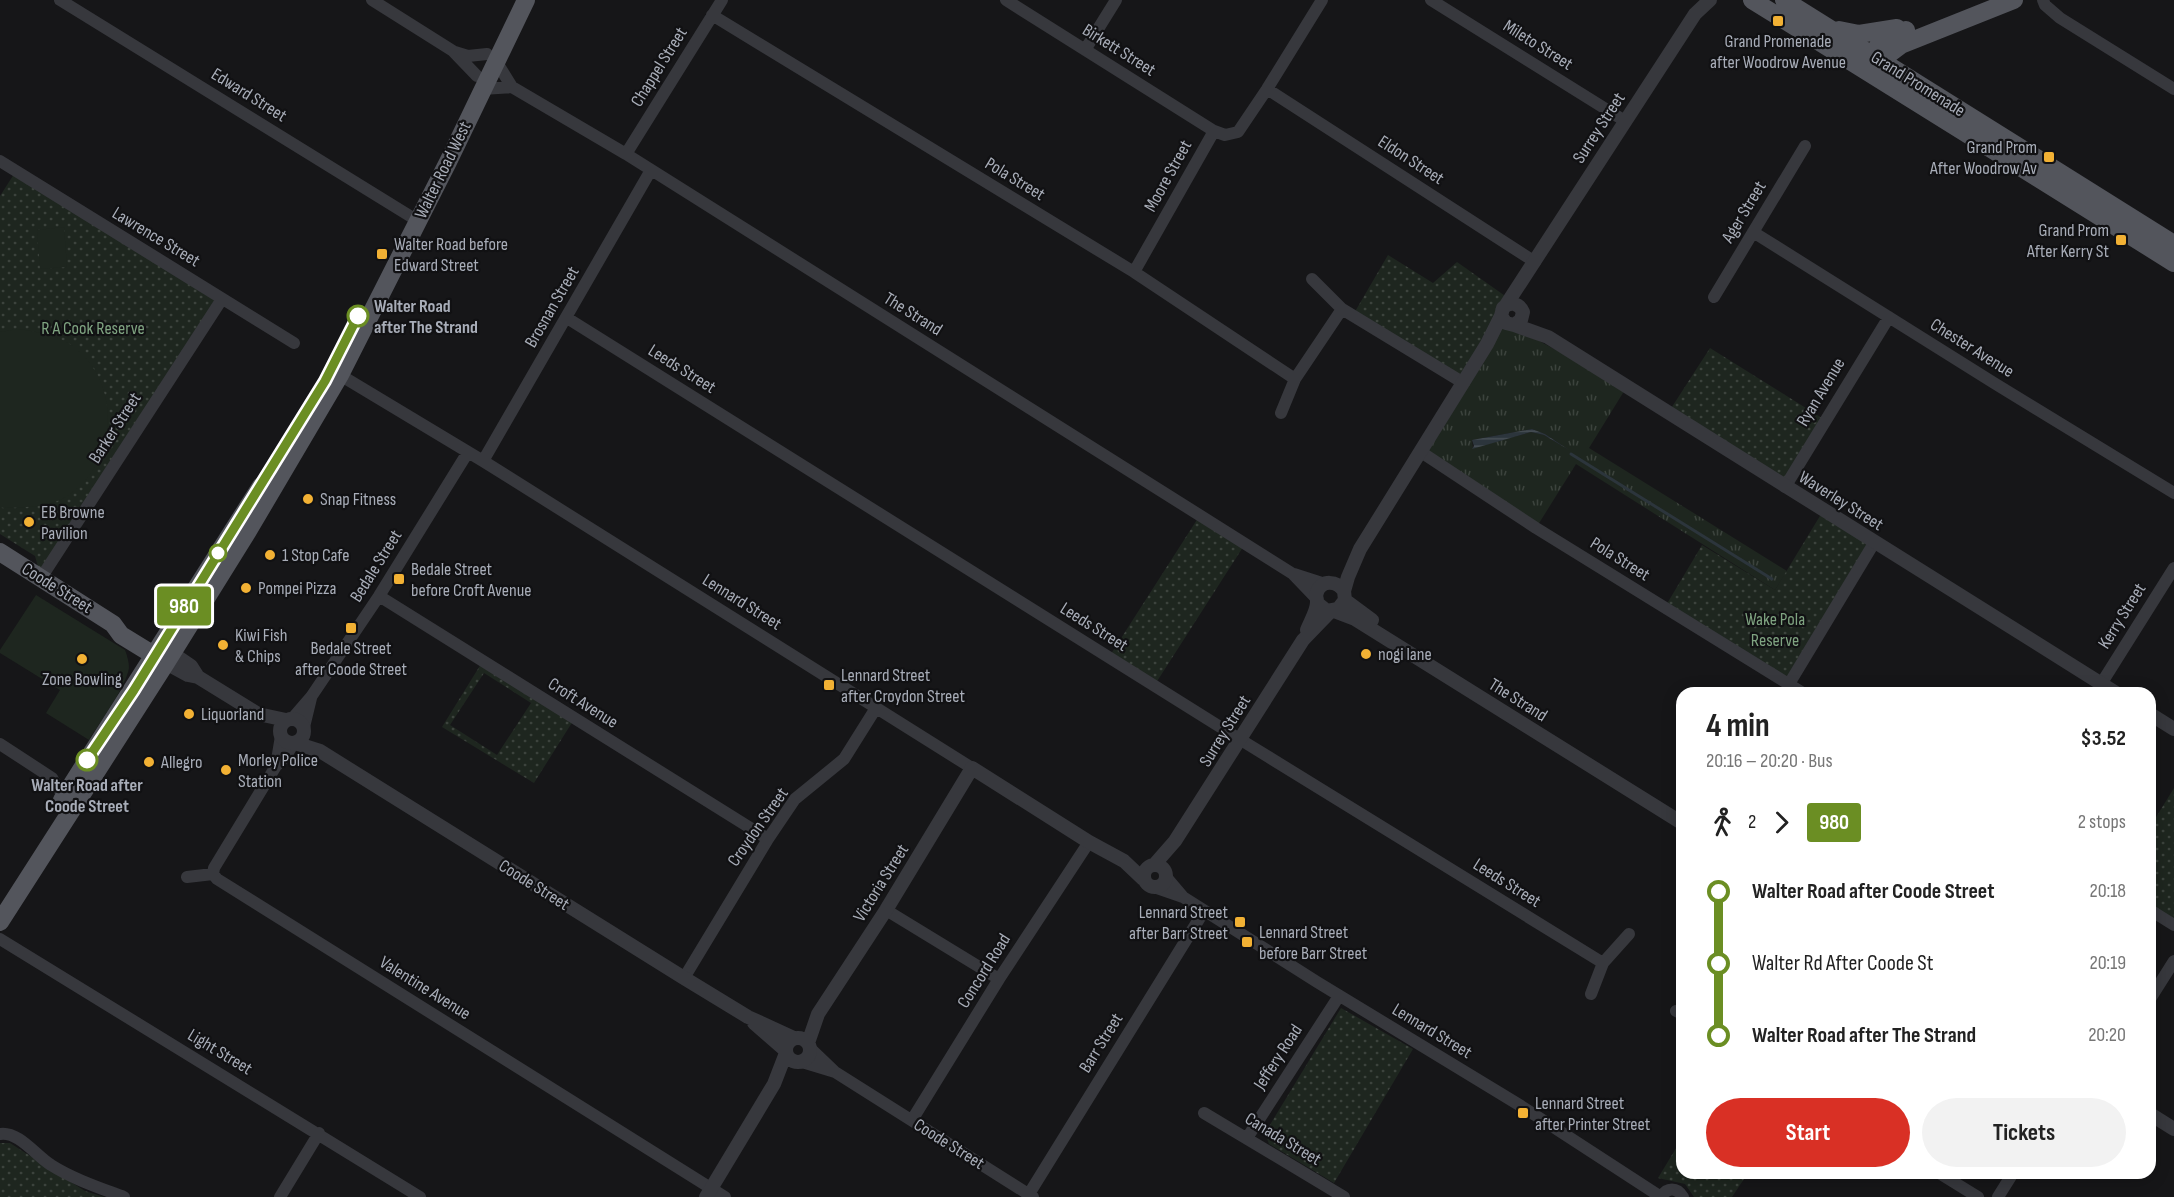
<!DOCTYPE html>
<html lang="en">
<head>
<meta charset="utf-8">
<style>
  :root { --surface:#fff; --page:#f2f2f2; --text:#222; --muted:#767676; --accent:#d93025 }
  body { margin:0; font-family:"Sofia Sans Condensed",sans-serif; background:var(--page); color:var(--text); height:100vh; display:flex; flex-direction:column; font-size:22px; white-space:nowrap }
  * { box-sizing:border-box; margin:0 }
  p { font-size:20px; color:var(--muted) }
  .icon { flex:none; width:33px; height:33px; fill:none; stroke:currentColor; stroke-width:2; stroke-linecap:round; stroke-linejoin:round }
  .map { position:relative; flex:1; overflow:hidden }
  .side { position:absolute; left:1676px; top:687px; width:480px; height:492px; display:flex; flex-direction:column; background:var(--surface); border-radius:18px; box-shadow:0 3px 15px #0003 }
  .side>* { flex:none }
  .badge { padding:0 12px; border-radius:4px; font-size:21px; line-height:39px }
  .map>.badge { position:absolute; translate:-50% -50%; box-shadow:0 0 0 3px #fff }
  .legs { display:flex; align-items:center; gap:9px; height:66px; padding:0 30px; font-size:20px }
  .legs p { margin-inline-start:auto }
  .summary { display:flex; align-items:center; justify-content:space-between; height:102px; padding:0 30px }
  h1 { font-size:33px; font-weight:700; line-height:45px }
  .cta { display:flex; gap:12px; margin-top:auto; padding:12px 30px }
  .cta a { flex:1; height:69px; border-radius:36px; background:var(--accent); color:#fff; font-size:24px; font-weight:700; line-height:69px; text-align:center }
  .cta a+a { background:var(--page); color:var(--text) }
  ul { padding:0 30px; list-style:none }
  li { display:flex; align-items:center; gap:21px; height:72px; font-size:22px }
  li i { display:grid; place-items:center; width:9px; height:100%; margin:0 8px; background:currentColor }
  li i::after { content:''; width:15px; height:15px; margin:-8px; border:4px solid; border-radius:50%; background:var(--surface) }
  li p { margin-inline-start:auto }
  li:first-child i { background:linear-gradient(#0000 50%,currentColor 0) }
  li:last-child i { background:linear-gradient(currentColor 50%,#0000 0) }
  .map>svg:first-child { display:block }
  .grass { fill:url(#grass-tufts); fill-rule:evenodd }
  .park { fill:url(#park-dots); fill-rule:evenodd }
  .pitch { fill:#1e261f }
  .water { fill:url(#water-rules) }
  .lines { fill:none; stroke-linecap:round; stroke-linejoin:round }
  .stream { stroke:#2c353c; stroke-width:3 }
  .minor { stroke:#37383d; stroke-width:12 }
  .tertiary { stroke:#37383d; stroke-width:14 }
  .primary { stroke:#53555c; stroke-width:18 }
  .line-1-casing { stroke:#fff; stroke-width:14 }
  .line-1 { stroke:#6b8e23; stroke-width:9 }
  .poi-dot { fill:#f2b134; stroke:#111113; stroke-width:2 }
  .stop-1-dot { fill:#fff; stroke:#6b8e23; stroke-width:3 }
  .labels { text-anchor:middle; dominant-baseline:central; stroke-width:4.5; stroke-linejoin:round; paint-order:stroke }
  .poi-label { font-size:18px; fill:#a8adb8; stroke:#111113; text-anchor:start }
  .street-label { font-size:18px; fill:#a8adb8; stroke:#111113 }
  .stop-label { font-size:18px; font-weight:bold; fill:#a8adb8; stroke:#111113; text-anchor:start }
  .park-label { font-size:18px; fill:#7fa381; stroke:#111113 }
</style>
</head>
<body>
<div class="map">
<svg width="2174" height="1197" viewBox="0 0 2174 1197">
  <defs>
    <pattern id="grass-tufts" width="24" height="20" patternUnits="userSpaceOnUse" patternTransform="scale(1.5)"><rect width="24" height="20" fill="#1e261f"/><path d="M3 7l-1-3M5 7V3M7 7l1-3M15 17l-1-3M17 17v-4M19 17l1-3" fill="none" stroke="#3c433d"/></pattern>
    <pattern id="park-dots" width="8" height="8" patternUnits="userSpaceOnUse" patternTransform="scale(1.5)"><rect width="8" height="8" fill="#1e261f"/><path d="M2 2h.1M6 6h.1" fill="none" stroke="#3c433d" stroke-width="1.8" stroke-linecap="round"/></pattern>
    <pattern id="water-rules" width="6" height="5" patternUnits="userSpaceOnUse" patternTransform="scale(1.5)"><rect width="6" height="5" fill="#2c353c"/><path d="M0 2.5h6" fill="none" stroke="#485056"/></pattern>
  </defs>
  <rect width="100%" height="100%" fill="#161618"/>
  <path class="grass" d="M 1506,323 L 1626,388 L 1589,448 L 1787,571 L 1775,590 L 1576,464 L 1536,528 L 1421,452 ZM 1532,429 L 1545,434 L 1569,450 L 1544,435 L 1531,432 L 1473,448 L 1472,440 Z"/>
  <path class="park" d="M 16,171 L 222,299 L 41,578 L 35,556 L 0,534 L 0,196 Z
    M 1388,255 L 1433,283 L 1457,262 L 1518,305 L 1514,303 L 1462,382 L 1353,315 Z
    M 1710,348 L 1825,420 L 1785,487 L 1668,413 Z
    M 1823,511 L 1874,543 L 1789,684 L 1665,607 L 1702,545 L 1775,590 Z
    M 1200,515 L 1245,544 L 1154,686 L 1109,657 Z
    M 481,664 L 573,721 L 534,783 L 442,727 ZM 484,673 L 531,703 L 497,755 L 450,725 Z
    M 2174,788 L 2174,925 L 2150,910 L 2150,827 Z
    M 1341,1008 L 1413,1049 L 1334,1183 L 1269,1144 L 1265,1133 Z
    M 1681,1140 L 1682,1173 L 1748,1173 L 1732,1197 L 1694,1197 L 1685,1184 L 1658,1178 Z
    M 0,1143 L 10,1143 L 85,1191 L 104,1197 L 0,1197 Z"/>
  <path class="pitch" d="M 64,227 L 67,267 L 40,269 L 37,230 Z
    M 19,329 C 39,332 59,335 75,348 C 124,387 117,469 62,499 C 43,508 24,507 4,508 L 0,507 L 0,332 Z
    M 36,595 L 125,650 C 127,655 129,662 129,668 C 126,687 99,723 89,740 L 46,713 L 60,690 L 0,653 L 0,650 Z"/>
  <path class="water" d="M 1532,429 L 1545,434 L 1569,450 L 1544,435 L 1531,432 L 1472,449 L 1474,446 L 1472,440 Z"/>
  <g class="lines">
    <path class="stream" d="M 1571,454 L 1772,579"/>
    <path class="minor" d="M 60,0 L 418,221
      M 372,0 L 453,51 L 477,76
      M 1006,0 L 1214,131 L 1225,135 L 1238,132 L 1267,89 L 1322,0
      M 1431,0 L 1625,121
      M 2043,0 L 2045,5 L 2060,18 L 2174,89
      M 712,15 L 1134,272 L 1295,379 L 1342,309 L 1462,382
      M 1085,50 L 1116,0
      M 455,52 L 468,56 L 487,54
      M 496,61 L 512,87 L 626,154 L 1293,574 L 1316,598
      M 482,89 L 512,87
      M 1267,89 L 1535,262
      M 626,154 L 722,0
      M 0,161 L 294,343
      M 1753,232 L 1994,383 L 2174,493
      M 1134,272 L 1214,131
      M 1312,279 L 1342,309
      M 1714,297 L 1805,146
      M 567,318 L 1241,740 L 1603,963
      M 340,375 L 483,461 L 972,768
      M 1281,413 L 1295,379
      M 1421,452 L 1536,528 L 1803,693
      M 483,461 L 651,170
      M 1785,487 L 1889,317
      M 1294,574 L 1325,584
      M 41,578 L 222,299
      M 379,596 L 768,839
      M 1789,684 L 1874,543
      M 2101,684 L 2174,568
      M 292,719 L 311,697 L 379,596 L 468,452
      M 304,727 L 311,698
      M 0,744 L 52,778 L 64,797
      M 293,744 L 286,756 L 276,766 L 214,868 L 213,874 L 217,879 L 725,1197
      M 276,766 L 281,736
      M 187,877 L 213,874
      M 1166,877 L 1183,897
      M 1157,888 L 1183,897 L 1317,982 L 1521,1106 L 1661,1197
      M 886,910 L 999,979
      M 2150,910 L 2174,925
      M 0,939 L 420,1197
      M 684,978 L 768,839 L 795,799 L 844,759 L 876,708
      M 1591,994 L 1603,963 L 1629,934
      M 2150,999 L 2174,961
      M 1676,1011 L 1682,1014
      M 810,1048 L 834,1071
      M 802,1062 L 835,1072 L 1033,1197
      M 1204,1113 L 1344,1197
      M 912,1120 L 999,979 L 1089,842
      M 0,1134 C 19,1131 36,1156 51,1165 C 73,1179 100,1188 124,1197
      M 1247,1138 L 1339,996
      M 1939,1173 L 1978,1197
      M 1029,1194 L 1204,911
      M 280,1197 L 319,1133
      M 1661,1197 C 1667,1187 1677,1187 1683,1197
      M 1998,1197 L 2013,1173"/>
    <path class="tertiary" d="M 1506,305 L 1695,14 L 1710,0
      M 1514,325 L 1548,337 L 2116,693
      M 1344,591 L 1348,577 L 1360,549 L 1487,344 L 1501,316 L 1503,308 C 1510,301 1519,303 1523,312 L 1521,320 L 1514,325 L 1506,323 L 1501,316
      M 1345,600 L 1372,620
      M 1334,611 L 1355,619 L 1682,823
      M 1307,630 C 1310,622 1317,611 1317,602 C 1317,595 1315,599 1317,592 C 1322,579 1337,581 1344,591 L 1345,600 L 1338,609 L 1327,611 L 1317,603
      M 172,653 L 191,666 L 198,677
      M 166,663 L 188,675 L 198,677 L 258,714 L 286,720
      M 2150,714 L 2174,729
      M280 731a12 12 0 1 1 24 0a12 12 0 1 1-24 0Z
      M 295,743 L 320,751 L 684,978 L 748,1017 L 794,1038
      M1144 876a11 11 0 1 1 22 0a11 11 0 1 1-22 0Z
      M 1154,865 L 1175,841 L 1303,640 L 1331,611
      M 754,1023 L 785,1050
      M786 1050a12 12 0 1 1 24 0a12 12 0 1 1-24 0Z
      M 808,1043 L 818,1014 L 886,910 L 972,768 L 1089,842 L 1124,861 L 1143,879
      M 2150,1114 L 2174,1129
      M 706,1197 L 774,1084 L 786,1053"/>
    <path class="primary" d="M 1752,0 L 2174,263
      M 1784,0 L 2174,244
      M 1839,30 L 1859,34 L 1897,28
      M 1862,64 L 1882,42 L 1906,30
      M 1875,69 L 1889,54 L 1901,45 L 2014,0
      M 0,552 L 113,624 L 121,635 L 165,662
      M 62,800 L 261,486
      M 0,922 L 166,663 L 248,531 L 340,375 L 448,162 L 526,0"/>
  </g>
  <g class="lines">
    <g class="line-1-casing">
      <path id="line-1" d="M 87,760 L 134,690 L 325,381 L 358,316"/>
    </g>
    <use href="#line-1" class="line-1"/>
  </g>
  <g class="poi-dot">
    <rect x="1772" y="15" width="12" height="12" rx="3"/>
    <rect x="2043" y="151" width="12" height="12" rx="3"/>
    <rect x="2115" y="234" width="12" height="12" rx="3"/>
    <rect x="376" y="248" width="12" height="12" rx="3"/>
    <circle cx="308" cy="499" r="6"/>
    <circle cx="29" cy="522" r="6"/>
    <circle cx="270" cy="555" r="6"/>
    <rect x="393" y="573" width="12" height="12" rx="3"/>
    <circle cx="246" cy="588" r="6"/>
    <rect x="345" y="622" width="12" height="12" rx="3"/>
    <circle cx="223" cy="645" r="6"/>
    <circle cx="1366" cy="654" r="6"/>
    <circle cx="82" cy="659" r="6"/>
    <rect x="823" y="679" width="12" height="12" rx="3"/>
    <circle cx="189" cy="714" r="6"/>
    <circle cx="149" cy="762" r="6"/>
    <circle cx="226" cy="770" r="6"/>
    <rect x="1234" y="916" width="12" height="12" rx="3"/>
    <rect x="1241" y="936" width="12" height="12" rx="3"/>
    <rect x="1517" y="1107" width="12" height="12" rx="3"/>
  </g>
  <g class="stop-1-dot">
    <circle cx="358" cy="316" r="10"/>
    <circle cx="218" cy="553" r="8"/>
    <circle cx="87" cy="760" r="10"/>
  </g>
  <g class="labels">
    <g class="poi-label">
      <text x="1778" y="41" text-anchor="middle">Grand Promenade<tspan x="1778" dy="21">after Woodrow Avenue</tspan></text>
      <text x="2037" y="147" text-anchor="end">Grand Prom<tspan x="2037" dy="21">After Woodrow Av</tspan></text>
      <text x="2109" y="230" text-anchor="end">Grand Prom<tspan x="2109" dy="21">After Kerry St</tspan></text>
      <text x="394" y="244">Walter Road before<tspan x="394" dy="21">Edward Street</tspan></text>
      <text x="320" y="499">Snap Fitness</text>
      <text x="41" y="512">EB Browne<tspan x="41" dy="21">Pavilion</tspan></text>
      <text x="282" y="555">1 Stop Cafe</text>
      <text x="411" y="569">Bedale Street<tspan x="411" dy="21">before Croft Avenue</tspan></text>
      <text x="258" y="588">Pompei Pizza</text>
      <text x="235" y="635">Kiwi Fish<tspan x="235" dy="21">&amp; Chips</tspan></text>
      <text x="351" y="648" text-anchor="middle">Bedale Street<tspan x="351" dy="21">after Coode Street</tspan></text>
      <text x="1378" y="654">nogi lane</text>
      <text x="841" y="675">Lennard Street<tspan x="841" dy="21">after Croydon Street</tspan></text>
      <text x="82" y="679" text-anchor="middle">Zone Bowling</text>
      <text x="201" y="714">Liquorland</text>
      <text x="238" y="760">Morley Police<tspan x="238" dy="21">Station</tspan></text>
      <text x="161" y="762">Allegro</text>
      <text x="1228" y="912" text-anchor="end">Lennard Street<tspan x="1228" dy="21">after Barr Street</tspan></text>
      <text x="1259" y="932">Lennard Street<tspan x="1259" dy="21">before Barr Street</tspan></text>
      <text x="1535" y="1103">Lennard Street<tspan x="1535" dy="21">after Printer Street</tspan></text>
    </g>
    <g class="street-label">
      <text transform="translate(1538 45) rotate(32)">Mileto Street</text>
      <text transform="translate(1119 50) rotate(32)">Birkett Street</text>
      <text transform="translate(659 67) rotate(-58)">Chappel Street</text>
      <text transform="translate(1918 84) rotate(32)">Grand Promenade</text>
      <text transform="translate(249 95) rotate(32)">Edward Street</text>
      <text transform="translate(1599 128) rotate(-57)">Surrey Street</text>
      <text transform="translate(1411 160) rotate(33)">Eldon Street</text>
      <text transform="translate(443 170) rotate(-64)">Walter Road West</text>
      <text transform="translate(1168 176) rotate(-61)">Moore Street</text>
      <text transform="translate(1015 179) rotate(31)">Pola Street</text>
      <text transform="translate(1744 212) rotate(-59)">Ager Street</text>
      <text transform="translate(156 237) rotate(31)">Lawrence Street</text>
      <text transform="translate(552 307) rotate(-60)">Brosnan Street</text>
      <text transform="translate(913 314) rotate(32)">The Strand</text>
      <text transform="translate(1972 348) rotate(32)">Chester Avenue</text>
      <text transform="translate(682 369) rotate(32)">Leeds Street</text>
      <text transform="translate(1821 392) rotate(-59)">Ryan Avenue</text>
      <text transform="translate(115 428) rotate(-57)">Barker Street</text>
      <text transform="translate(1841 501) rotate(32)">Waverley Street</text>
      <text transform="translate(1620 559) rotate(32)">Pola Street</text>
      <text transform="translate(376 566) rotate(-58)">Bedale Street</text>
      <text transform="translate(57 588) rotate(32)">Coode Street</text>
      <text transform="translate(742 602) rotate(32)">Lennard Street</text>
      <text transform="translate(2122 616) rotate(-58)">Kerry Street</text>
      <text transform="translate(1094 627) rotate(32)">Leeds Street</text>
      <text transform="translate(1518 700) rotate(32)">The Strand</text>
      <text transform="translate(583 703) rotate(32)">Croft Avenue</text>
      <text transform="translate(1225 731) rotate(-58)">Surrey Street</text>
      <text transform="translate(758 827) rotate(-55)">Croydon Street</text>
      <text transform="translate(881 883) rotate(-58)">Victoria Street</text>
      <text transform="translate(1507 883) rotate(32)">Leeds Street</text>
      <text transform="translate(534 885) rotate(32)">Coode Street</text>
      <text transform="translate(984 971) rotate(-58)">Concord Road</text>
      <text transform="translate(425 988) rotate(32)">Valentine Avenue</text>
      <text transform="translate(1432 1031) rotate(31)">Lennard Street</text>
      <text transform="translate(1101 1043) rotate(-58)">Barr Street</text>
      <text transform="translate(220 1052) rotate(31)">Light Street</text>
      <text transform="translate(1278 1057) rotate(-57)">Jeffery Road</text>
      <text transform="translate(1283 1139) rotate(31)">Canada Street</text>
      <text transform="translate(949 1144) rotate(32)">Coode Street</text>
    </g>
    <g class="stop-label">
      <text x="374" y="306">Walter Road<tspan x="374" dy="21">after The Strand</tspan></text>
      <text x="87" y="785" text-anchor="middle">Walter Road after<tspan x="87" dy="21">Coode Street</tspan></text>
    </g>
    <g class="park-label">
      <text x="93" y="328">R A Cook Reserve</text>
      <text x="1775" y="619">Wake Pola<tspan x="1775" dy="21">Reserve</tspan></text>
    </g>
  </g>
</svg>
<b class="badge" style="left:184px;top:606px;background:#6b8e23;color:#fff">980</b>
<section class="side">
<div class="summary"><div><h1>4 min</h1><p>20:16 – 20:20 · Bus</p></div><b>$3.52</b></div>
<div class="legs"><svg class="icon" aria-label="walk" viewBox="0 0 24 24"><circle cx="13" cy="4" r="2"/><path d="M13 8l-2 6 4 7M11 14l-3 7M7 12l3-4h3l4 4"/></svg>2<svg class="icon" aria-label="forward" viewBox="0 0 24 24"><path d="M9 5l7 7-7 7"/></svg><b class="badge" style="background:#6b8e23;color:#fff">980</b><p>2 stops</p></div>
<ul>
<li><i style="color:#6b8e23"></i><b>Walter Road after Coode Street</b><p>20:18</p></li>
<li><i style="color:#6b8e23"></i><span>Walter Rd After Coode St</span><p>20:19</p></li>
<li><i style="color:#6b8e23"></i><b>Walter Road after The Strand</b><p>20:20</p></li>
</ul>
<div class="cta"><a>Start</a><a>Tickets</a></div>
</section>
</div>
</body>
</html>
